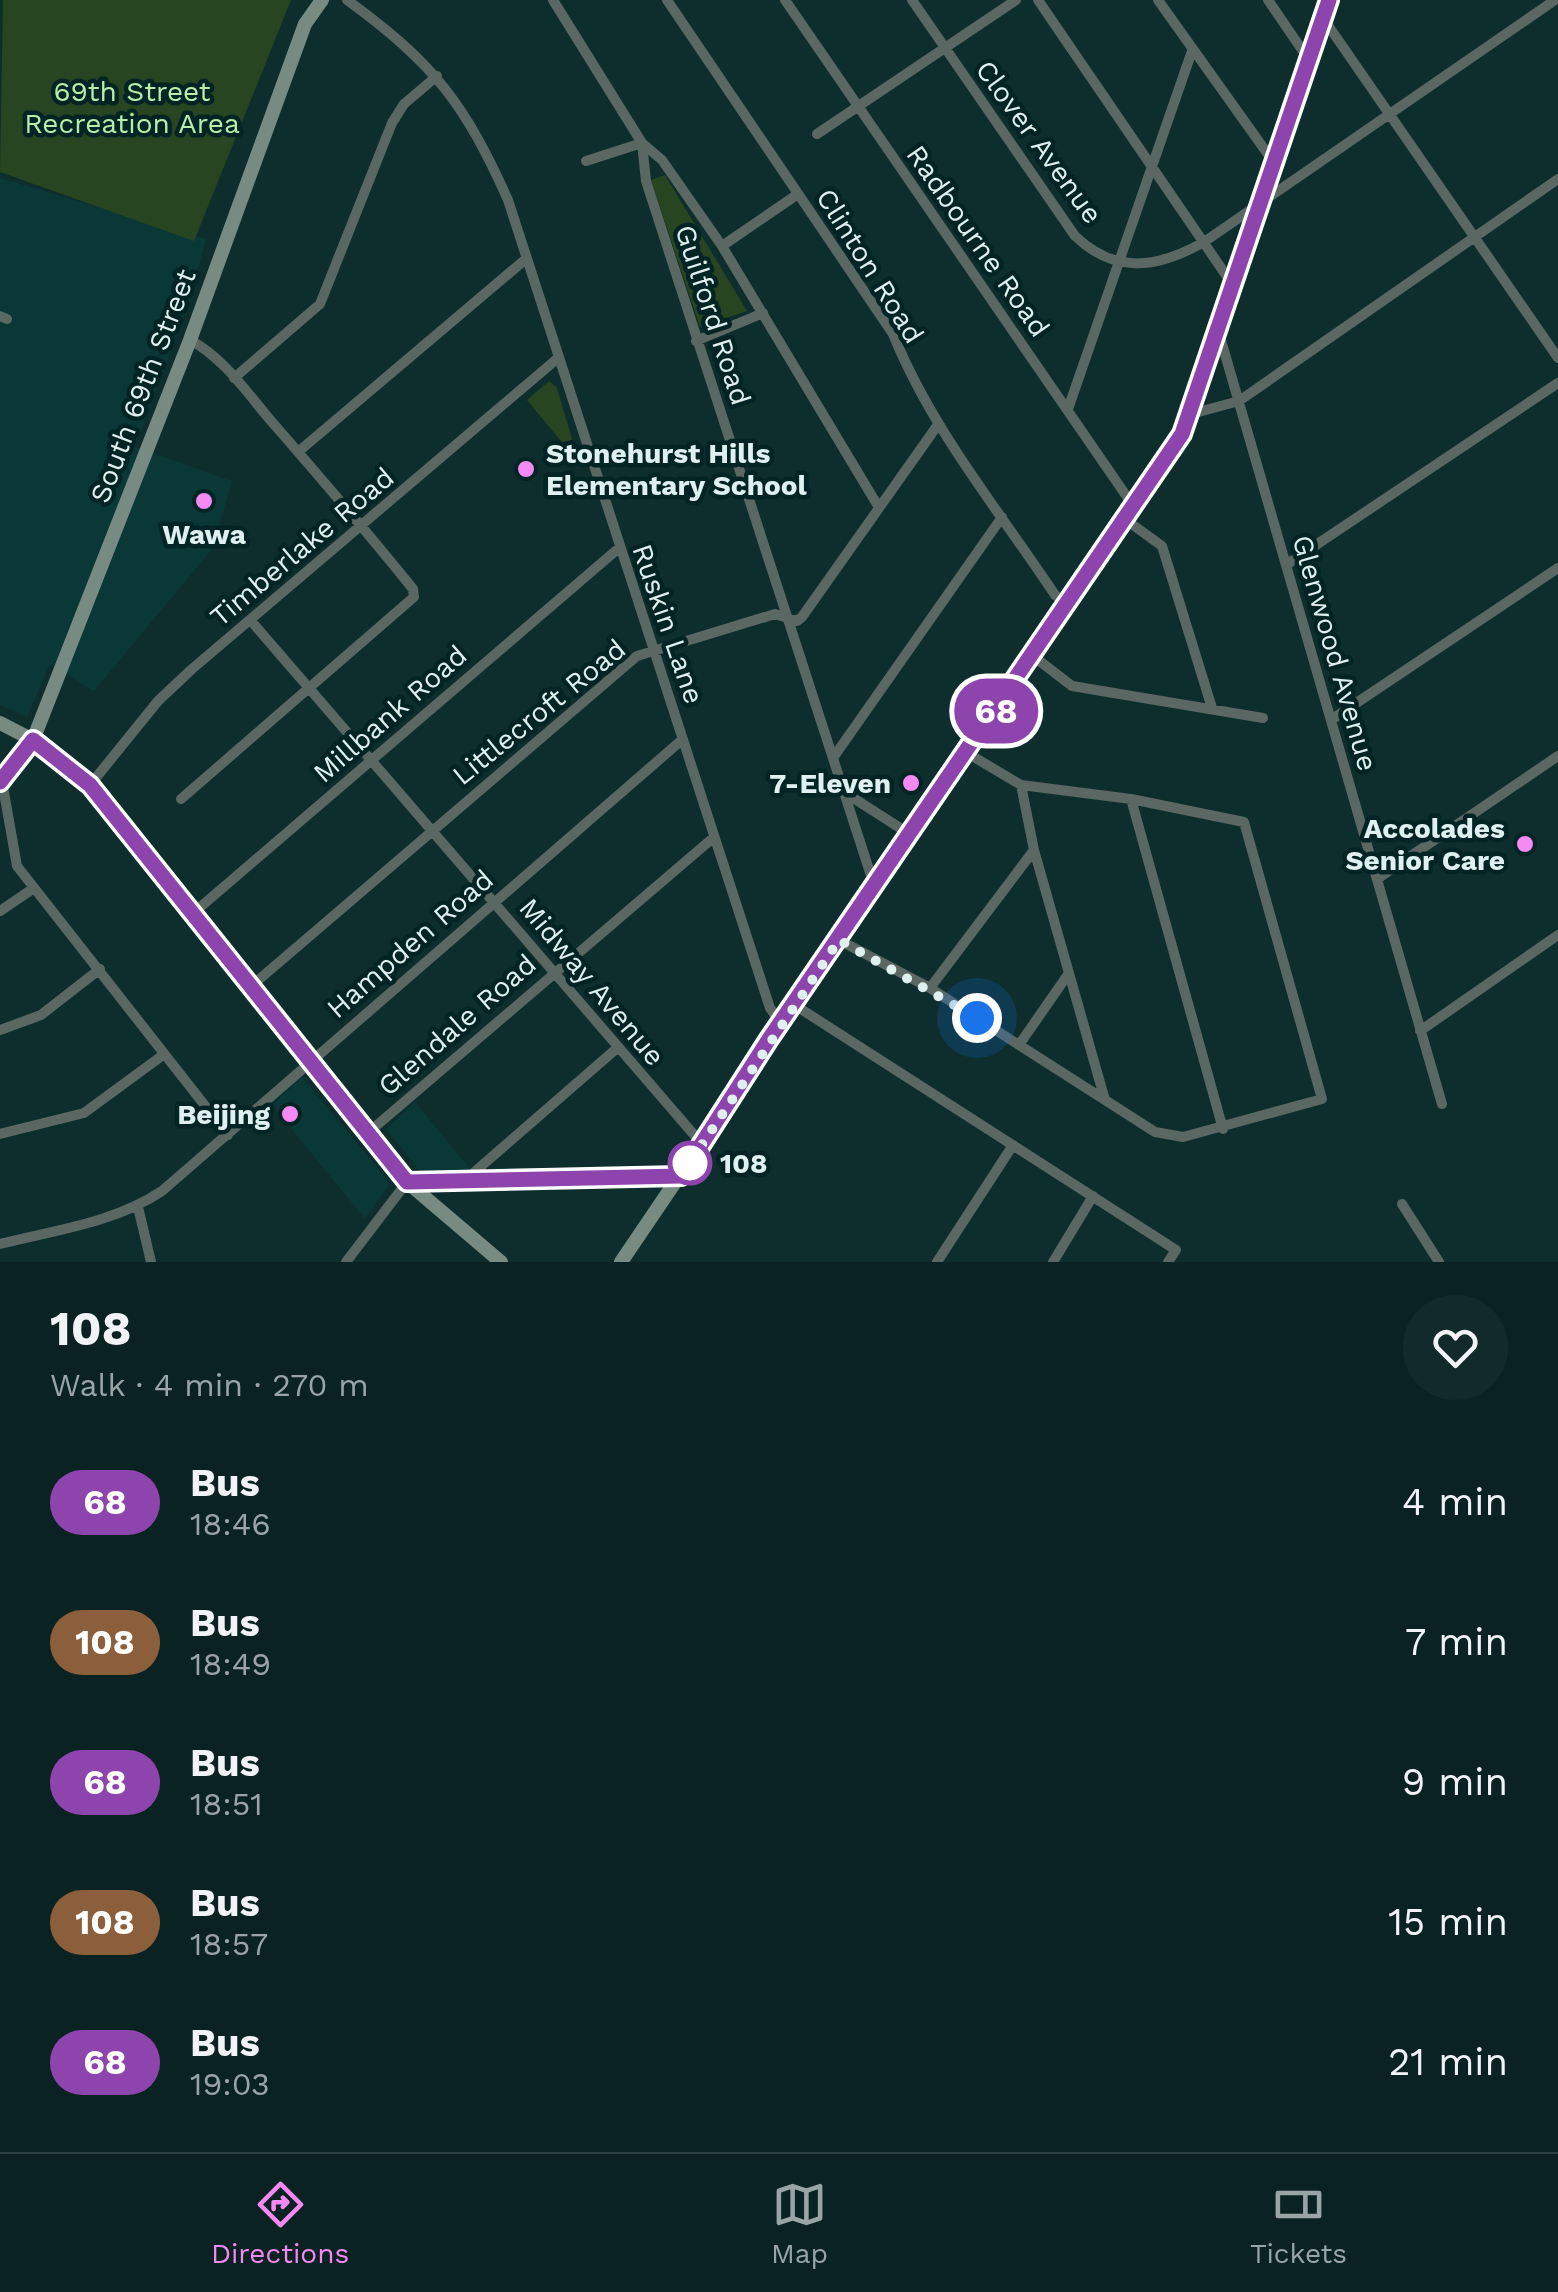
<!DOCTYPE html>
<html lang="en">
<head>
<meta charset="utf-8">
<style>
  :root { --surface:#0a2222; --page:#132a2a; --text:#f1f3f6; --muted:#99a4a5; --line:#2a3f40; --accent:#f489f1 }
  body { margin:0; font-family:"Work Sans",sans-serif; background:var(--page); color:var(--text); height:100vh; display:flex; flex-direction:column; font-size:38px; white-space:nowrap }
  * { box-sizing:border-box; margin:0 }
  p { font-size:32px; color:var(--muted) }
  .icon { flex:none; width:55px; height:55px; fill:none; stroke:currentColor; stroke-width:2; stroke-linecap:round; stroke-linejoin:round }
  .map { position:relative; height:1262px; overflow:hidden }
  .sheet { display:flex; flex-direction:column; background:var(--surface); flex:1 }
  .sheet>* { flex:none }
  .badge { padding:0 20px; border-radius:32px; font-size:35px; line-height:65px }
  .you { position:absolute; width:50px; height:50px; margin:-25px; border:8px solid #fff; border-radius:50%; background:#1a73e8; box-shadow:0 0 0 15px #1a73e833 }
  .map>.badge { position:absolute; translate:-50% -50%; box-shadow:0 0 0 5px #fff }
  .round { display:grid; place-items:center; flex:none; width:105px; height:105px; border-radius:52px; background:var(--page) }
  .summary { display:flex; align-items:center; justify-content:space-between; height:170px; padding:0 50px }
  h1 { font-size:48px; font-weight:700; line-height:75px }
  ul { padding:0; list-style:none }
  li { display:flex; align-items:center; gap:30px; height:140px; padding:0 50px }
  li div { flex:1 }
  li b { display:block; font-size:38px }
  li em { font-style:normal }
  li .badge { min-width:110px; font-weight:700; text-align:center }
  .tabs { display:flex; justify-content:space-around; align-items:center; height:140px; border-top:2px solid var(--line); background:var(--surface); font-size:28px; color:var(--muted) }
  .tabs a { display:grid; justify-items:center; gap:5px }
  .tabs .current { color:var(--accent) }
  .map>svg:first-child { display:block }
  .built { fill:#093837 }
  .green { fill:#284522 }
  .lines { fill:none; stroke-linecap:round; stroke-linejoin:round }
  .street { stroke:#5b6762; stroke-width:10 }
  .secondary { stroke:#778b82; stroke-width:14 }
  .line-casing { stroke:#fff; stroke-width:22 }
  .line { stroke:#8e44ad; stroke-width:15 }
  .walk { stroke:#def0ef; stroke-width:10; stroke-dasharray:0 18 }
  .poi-dot { fill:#f489f1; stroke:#032424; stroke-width:4 }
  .stop-dot { fill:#fff; stroke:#8e44ad; stroke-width:5 }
  .labels { text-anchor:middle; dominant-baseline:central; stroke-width:9; stroke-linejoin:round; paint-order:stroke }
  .park-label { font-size:28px; fill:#b6eeaa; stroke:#032424 }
  .street-label { font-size:28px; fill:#def0ef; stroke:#032424 }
  .poi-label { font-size:28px; font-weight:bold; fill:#def0ef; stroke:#032424; text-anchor:end }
  .stop-label { font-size:28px; font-weight:bold; fill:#def0ef; stroke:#032424; text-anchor:start }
</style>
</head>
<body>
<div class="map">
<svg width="1558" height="1262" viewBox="0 0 1558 1262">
  <rect width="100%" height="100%" fill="#0d2e2d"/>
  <path class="built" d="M 0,178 L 206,239 L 189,303 L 135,447 L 232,481 L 213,548 L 94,691 L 50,664 L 27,717 L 0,705 Z
    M 302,1077 L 387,1179 L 388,1186 L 365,1219 L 272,1105 Z
    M 415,1102 L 471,1170 L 423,1175 L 386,1129 Z"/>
  <path class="green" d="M 3,0 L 291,0 L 194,241 L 0,172 Z
    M 665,175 L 747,311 L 700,327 L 651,180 Z
    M 549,381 L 557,388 L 579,463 L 527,400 Z"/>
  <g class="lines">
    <path class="street" d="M 347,0 C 434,63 465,104 508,200 L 770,1008 L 780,1022
      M 553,0 L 642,143 L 646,181 L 875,888
      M 667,0 L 893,334 C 932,430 998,509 1055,595 L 1067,604
      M 785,0 L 1134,507
      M 912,0 L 1075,236 C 1116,275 1158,268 1204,242 L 1555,0
      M 1038,0 L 1232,284
      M 1158,0 L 1275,164
      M 1268,0 L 1309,60
      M 1323,18 L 1558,358
      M 817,134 L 1016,0
      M 586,161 L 642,143 L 662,160 L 722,246 L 878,506
      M 722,246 L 798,194
      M 0,316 L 7,319
      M 1218,330 L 1442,1104
      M 696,341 L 763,313
      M 234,378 L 320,304 L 392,123 L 404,104 L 437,76
      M 1068,409 L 1192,51
      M 1191,414 L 1239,401 L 1558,179
      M 298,452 L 527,258
      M 1126,520 L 1162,546 L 1212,708
      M 1286,565 L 1558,383
      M 252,622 L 702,1144
      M 1033,656 L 1072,686 L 1263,718
      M 1331,720 L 1558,568
      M 833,758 L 1002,517
      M 2,781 L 17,866 L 228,1135
      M 90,785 L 158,701 L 192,669 L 558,358
      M 1021,785 L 1034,850 L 1105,1100
      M 844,792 L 911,835
      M 181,799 L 414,597 L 413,589 C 367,532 320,477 272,422 C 247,393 224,358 190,340
      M 1131,799 L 1223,1129
      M 1377,879 L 1558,756
      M 0,911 L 34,888
      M 191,915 L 619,548
      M 839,940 L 930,988 L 1155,1132 L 1183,1137 L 1322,1099 L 1244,822 L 1131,799 L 1021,785 L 967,753
      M 249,988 L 637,656 L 775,614 L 797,621 L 802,617 L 937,426
      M 930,988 L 1034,850
      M 793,1004 L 1176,1250 L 1168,1262
      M 0,1030 L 41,1015 L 100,969
      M 1420,1031 L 1558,935
      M 1019,1045 L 1069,973
      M 369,1132 L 713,838
      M 0,1134 L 84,1113 L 163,1055
      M 463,1182 L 616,1049
      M 1402,1204 L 1439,1262
      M 138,1207 L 151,1262
      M 0,1244 C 56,1230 114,1223 162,1191 L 683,739
      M 346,1262 L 407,1182 L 680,1176
      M 937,1262 L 1013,1145
      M 1053,1262 L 1093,1196"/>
    <path class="secondary" d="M 0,723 L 33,740 L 90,785 L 407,1182 L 501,1262
      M 0,782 L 19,764 L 33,740 L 190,340 L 305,24 L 322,0
      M 621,1262 L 1182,434 L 1329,0"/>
  </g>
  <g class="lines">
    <g class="line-casing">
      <path id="line" d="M 0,782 L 33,740 L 90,785 L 407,1182 L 681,1176 L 769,1039 L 1182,434 L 1329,0"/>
    </g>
    <use href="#line" class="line"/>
    <path class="walk" d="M 690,1163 L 681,1176 L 839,940 L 977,1018"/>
  </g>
  <g class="poi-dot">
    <circle cx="526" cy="469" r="10"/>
    <circle cx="204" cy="501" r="10"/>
    <circle cx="911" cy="783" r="10"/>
    <circle cx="1525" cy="844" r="10"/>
    <circle cx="290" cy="1114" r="10"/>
  </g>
  <circle class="stop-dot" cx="690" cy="1163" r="20"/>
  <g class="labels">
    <g class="park-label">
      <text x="132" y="91">69th Street<tspan x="132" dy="32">Recreation Area</tspan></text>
    </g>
    <g class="street-label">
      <text transform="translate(1039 142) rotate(54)">Clover Avenue</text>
      <text transform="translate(978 241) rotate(55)">Radbourne Road</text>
      <text transform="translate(870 266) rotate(58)">Clinton Road</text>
      <text transform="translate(713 315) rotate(72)">Guilford Road</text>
      <text transform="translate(143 386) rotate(-69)">South 69th Street</text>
      <text transform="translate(302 547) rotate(-40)">Timberlake Road</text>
      <text transform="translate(668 624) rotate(71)">Ruskin Lane</text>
      <text transform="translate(1335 653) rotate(74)">Glenwood Avenue</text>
      <text transform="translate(539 712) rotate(-39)">Littlecroft Road</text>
      <text transform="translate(390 714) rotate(-41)">Millbank Road</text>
      <text transform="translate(410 944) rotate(-41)">Hampden Road</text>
      <text transform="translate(592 982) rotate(50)">Midway Avenue</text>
      <text transform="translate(457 1025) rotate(-41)">Glendale Road</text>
    </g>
    <g class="poi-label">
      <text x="546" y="453" text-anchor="start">Stonehurst Hills<tspan x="546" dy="32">Elementary School</tspan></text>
      <text x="204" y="534" text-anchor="middle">Wawa</text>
      <text x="891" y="783">7-Eleven</text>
      <text x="1505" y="828">Accolades<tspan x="1505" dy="32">Senior Care</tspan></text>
      <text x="270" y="1114">Beijing</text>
    </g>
    <g class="stop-label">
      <text x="720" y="1163">108</text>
    </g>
  </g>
</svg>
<div class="you" style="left:977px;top:1018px"></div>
<b class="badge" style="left:996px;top:711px;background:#8e44ad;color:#fff">68</b>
</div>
<section class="sheet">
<div class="summary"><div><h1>108</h1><p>Walk · 4 min · 270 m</p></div><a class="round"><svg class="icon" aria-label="heart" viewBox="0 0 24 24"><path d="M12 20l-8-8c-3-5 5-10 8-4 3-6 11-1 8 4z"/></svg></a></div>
<ul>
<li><span class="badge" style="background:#8e44ad;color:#fff">68</span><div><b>Bus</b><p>18:46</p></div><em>4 min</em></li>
<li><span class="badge" style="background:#8b5e3c;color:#fff">108</span><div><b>Bus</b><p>18:49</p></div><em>7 min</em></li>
<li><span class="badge" style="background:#8e44ad;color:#fff">68</span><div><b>Bus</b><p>18:51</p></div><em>9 min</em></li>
<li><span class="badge" style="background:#8b5e3c;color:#fff">108</span><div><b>Bus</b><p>18:57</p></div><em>15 min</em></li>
<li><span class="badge" style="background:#8e44ad;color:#fff">68</span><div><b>Bus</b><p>19:03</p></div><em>21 min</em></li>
</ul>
</section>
<nav class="tabs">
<a class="current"><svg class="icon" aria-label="directions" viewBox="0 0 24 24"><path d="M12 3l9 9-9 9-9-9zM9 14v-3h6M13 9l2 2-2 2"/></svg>Directions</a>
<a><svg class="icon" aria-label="map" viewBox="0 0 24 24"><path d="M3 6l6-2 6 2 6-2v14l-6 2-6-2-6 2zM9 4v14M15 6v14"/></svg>Map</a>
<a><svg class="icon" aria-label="tickets" viewBox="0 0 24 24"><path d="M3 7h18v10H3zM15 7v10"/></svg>Tickets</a>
</nav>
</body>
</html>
